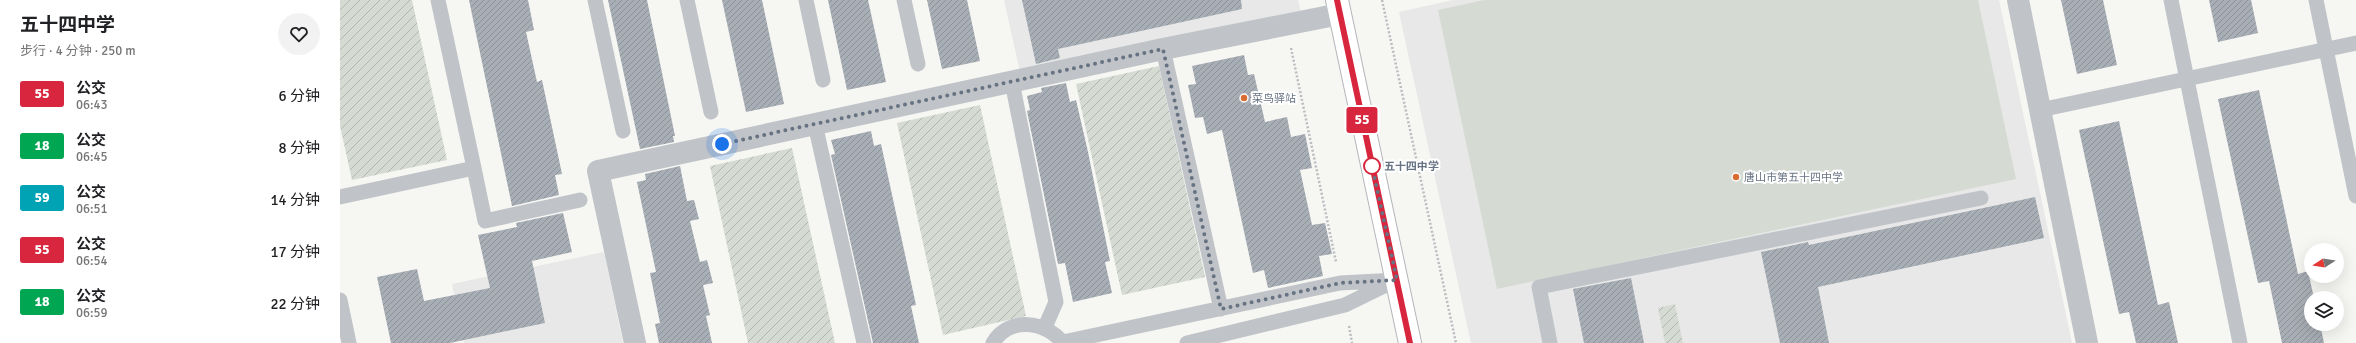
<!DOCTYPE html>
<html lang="zh">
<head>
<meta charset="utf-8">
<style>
  :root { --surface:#fff; --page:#f2f2f2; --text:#202124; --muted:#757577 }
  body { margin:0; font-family:Signika,"Noto Sans SC",sans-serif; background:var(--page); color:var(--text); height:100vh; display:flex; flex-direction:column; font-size:15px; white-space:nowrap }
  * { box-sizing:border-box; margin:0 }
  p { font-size:13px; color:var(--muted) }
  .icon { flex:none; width:22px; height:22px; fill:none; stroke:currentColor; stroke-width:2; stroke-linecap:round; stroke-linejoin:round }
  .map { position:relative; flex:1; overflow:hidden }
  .side { display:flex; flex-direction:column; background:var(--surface); width:340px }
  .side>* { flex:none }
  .badge { padding:0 8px; border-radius:3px; font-size:14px; line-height:26px }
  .needle { width:26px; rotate:258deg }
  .tools { position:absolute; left:1964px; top:243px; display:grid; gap:8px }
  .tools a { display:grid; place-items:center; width:40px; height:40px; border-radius:50%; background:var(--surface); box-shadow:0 4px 16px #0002; font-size:20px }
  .you { position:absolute; width:20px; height:20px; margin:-10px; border:3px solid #fff; border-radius:50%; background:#1a73e8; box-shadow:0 0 0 6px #1a73e833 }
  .map>.badge { position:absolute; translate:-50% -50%; box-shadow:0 0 0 2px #fff }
  .round { display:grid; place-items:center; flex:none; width:42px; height:42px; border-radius:21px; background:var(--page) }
  .overview { display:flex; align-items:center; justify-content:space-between; height:68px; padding:0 20px }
  h1 { font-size:19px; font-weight:700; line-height:30px }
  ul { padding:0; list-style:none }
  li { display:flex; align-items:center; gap:12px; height:52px; padding:0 20px }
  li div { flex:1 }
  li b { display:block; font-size:15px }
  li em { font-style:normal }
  li .badge { min-width:44px; font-weight:700; text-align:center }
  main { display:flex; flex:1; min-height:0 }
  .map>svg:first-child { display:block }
  .built { fill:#e7e8e7 }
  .grass { fill:#d5dbd3 }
  .garden { fill:url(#garden-furrows) }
  .building { fill:url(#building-hatch) }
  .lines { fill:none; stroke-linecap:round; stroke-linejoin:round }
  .secondary-casing { stroke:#b2b6bb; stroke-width:24 }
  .path { stroke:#babcbf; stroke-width:2.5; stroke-dasharray:2 2; stroke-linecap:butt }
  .lane { stroke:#c0c3c7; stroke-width:15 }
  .street { stroke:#c0c3c7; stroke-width:22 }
  .secondary { stroke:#fff; stroke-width:22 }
  .line-casing { stroke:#fff; stroke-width:9 }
  .line { stroke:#d7263d; stroke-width:6 }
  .walk { stroke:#677382; stroke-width:4; stroke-dasharray:0 7.2 }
  .poi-dot { fill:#d76d32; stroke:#fff; stroke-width:1.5 }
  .stop-dot { fill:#fff; stroke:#d7263d; stroke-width:2 }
  .labels { text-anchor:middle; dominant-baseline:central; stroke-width:4; stroke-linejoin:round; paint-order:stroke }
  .poi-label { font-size:11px; fill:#677382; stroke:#fff; text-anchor:start }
  .stop-label { font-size:11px; font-weight:bold; fill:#677382; stroke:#fff; text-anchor:start }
</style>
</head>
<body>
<main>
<section class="side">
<div class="overview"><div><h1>五十四中学</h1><p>步行 · 4 分钟 · 250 m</p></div><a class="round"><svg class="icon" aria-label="heart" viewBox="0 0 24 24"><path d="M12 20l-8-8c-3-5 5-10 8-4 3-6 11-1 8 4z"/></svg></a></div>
<ul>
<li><span class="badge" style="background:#d7263d;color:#fff">55</span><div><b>公交</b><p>06:43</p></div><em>6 分钟</em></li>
<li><span class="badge" style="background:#00a651;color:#fff">18</span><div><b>公交</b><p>06:45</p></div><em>8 分钟</em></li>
<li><span class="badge" style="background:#00a3b4;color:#fff">59</span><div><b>公交</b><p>06:51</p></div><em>14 分钟</em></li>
<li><span class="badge" style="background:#d7263d;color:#fff">55</span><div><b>公交</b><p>06:54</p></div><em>17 分钟</em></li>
<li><span class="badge" style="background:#00a651;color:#fff">18</span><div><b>公交</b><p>06:59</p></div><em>22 分钟</em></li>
</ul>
</section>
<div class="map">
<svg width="2016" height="343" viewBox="0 0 2016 343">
  <defs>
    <pattern id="garden-furrows" width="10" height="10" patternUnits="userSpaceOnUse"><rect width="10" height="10" fill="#d5dbd3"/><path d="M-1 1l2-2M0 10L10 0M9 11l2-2" fill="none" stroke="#b1b6b1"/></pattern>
    <pattern id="building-hatch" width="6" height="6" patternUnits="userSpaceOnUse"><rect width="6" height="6" fill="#a8aeb5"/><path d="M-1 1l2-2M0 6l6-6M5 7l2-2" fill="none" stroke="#8d9299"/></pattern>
  </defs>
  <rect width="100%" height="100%" fill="#f6f6f3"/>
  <path class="built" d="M 664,0 L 958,0 L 961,12 L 680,72 Z
    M 1113,0 L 1659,0 L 1732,343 L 1131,343 L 1059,12 Z
    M 264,252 L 283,343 L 124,343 L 112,284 Z"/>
  <path class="grass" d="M 1144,0 L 1638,0 L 1676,179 L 1157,289 L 1098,10 Z"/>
  <path class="garden" d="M 0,0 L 72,0 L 107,160 L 12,180 L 0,126 Z
    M 819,66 L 865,277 L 782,295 L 736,84 Z
    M 640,105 L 686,316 L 603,335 L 557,123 Z
    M 452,148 L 495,343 L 408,343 L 370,166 Z
    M 1335,304 L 1343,343 L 1325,343 L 1318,308 Z"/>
  <path class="building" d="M 129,0 L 188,0 L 194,30 L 186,32 L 197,82 L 202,80 L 222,174 L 215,175 L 219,195 L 172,206 Z
    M 268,0 L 307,0 L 335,136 L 333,136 L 334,142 L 300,149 Z
    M 382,0 L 422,0 L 444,104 L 406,112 Z
    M 488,0 L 528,0 L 546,82 L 507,90 Z
    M 587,0 L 627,0 L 640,61 L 602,69 Z
    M 682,0 L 901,0 L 902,9 L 718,49 L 720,58 L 696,64 Z
    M 1721,0 L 1763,0 L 1777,65 L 1737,74 Z
    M 1869,0 L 1911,0 L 1918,33 L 1878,42 Z
    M 904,55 L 908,75 L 914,74 L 925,122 L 947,117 L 951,137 L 965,134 L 972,168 L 960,170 L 972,225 L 985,223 L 992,254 L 979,256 L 983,276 L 928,288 L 924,270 L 913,273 L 882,130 L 867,134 L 863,117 L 855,118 L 848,85 L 856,84 L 852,66 Z
    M 726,83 L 730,102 L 736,100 L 748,152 L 770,261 L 765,262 L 772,293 L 733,302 L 725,263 L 718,264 L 687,111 L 690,110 L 687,96 L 702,92 L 701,88 Z
    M 1919,90 L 1958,274 L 1968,271 L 1974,298 L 1971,298 L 1971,324 L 1980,324 L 1984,343 L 1942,343 L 1929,281 L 1918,283 L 1878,99 Z
    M 1779,121 L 1818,305 L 1829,302 L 1838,343 L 1796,343 L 1789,312 L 1779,314 L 1739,130 Z
    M 531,131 L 534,146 L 541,144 L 576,305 L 571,306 L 579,343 L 533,343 L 491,155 L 495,154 L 491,140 Z
    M 340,166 L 347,201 L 354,200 L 359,219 L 350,221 L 360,262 L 367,260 L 373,283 L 363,285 L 370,315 L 366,316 L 372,343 L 319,343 L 315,324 L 320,323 L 310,273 L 316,272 L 297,182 L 306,180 L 305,174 Z
    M 1695,197 L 1704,238 L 1478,287 L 1489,343 L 1440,343 L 1421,252 L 1468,242 L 1469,245 Z
    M 223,213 L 232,252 L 192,261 L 205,323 L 110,343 L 51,343 L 37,277 L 77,269 L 84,301 L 150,288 L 138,235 L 177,227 L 176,223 Z
    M 1291,278 L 1304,343 L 1244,343 L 1233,289 Z"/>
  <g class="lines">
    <g class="secondary-casing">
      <path id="secondary" d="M 997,0 L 1070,343"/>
    </g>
    <path class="path" d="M 1042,0 L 1116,343
      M 951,48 L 996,262
      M 1009,326 L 1012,343"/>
    <path class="lane" d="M 255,0 L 283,131
      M 347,0 L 371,112
      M 466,0 L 483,80
      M 564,0 L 578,64
      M 1831,0 L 1900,343
      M 1976,0 L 2016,196
      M 823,49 L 881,309
      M 672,82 L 716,302 L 705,327
      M 1700,110 L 2016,43
      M 475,124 L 524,343
      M 134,168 L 145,221 L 240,200
      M 0,197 L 134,168 L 98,0
      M 0,300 L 9,343
      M 723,342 L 1000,283 L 1057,280
      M 653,343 C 669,316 706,321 723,343
      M 847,343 L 1005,305 L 1050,283
      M 1210,343 L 1199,287 L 1641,198"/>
    <path class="street" d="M 1678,0 L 1747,343
      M 295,343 L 258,171 L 823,49 L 1000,14"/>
    <use href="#secondary" class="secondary"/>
  </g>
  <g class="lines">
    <g class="line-casing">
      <path id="line" d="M 997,0 L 1070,343"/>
    </g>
    <use href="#line" class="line"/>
    <path class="walk" d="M 382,144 L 823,49 L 881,309 L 1000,283 L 1057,280 L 1032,166"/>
  </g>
  <g class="poi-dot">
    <circle cx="904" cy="98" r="4"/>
    <circle cx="1396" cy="177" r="4"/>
  </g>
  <circle class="stop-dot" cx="1032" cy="166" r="8"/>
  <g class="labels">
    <g class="poi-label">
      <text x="912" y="98">菜鸟驿站</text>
      <text x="1404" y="177">唐山市第五十四中学</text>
    </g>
    <g class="stop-label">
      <text x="1044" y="166">五十四中学</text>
    </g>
  </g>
</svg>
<div class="tools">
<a><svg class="needle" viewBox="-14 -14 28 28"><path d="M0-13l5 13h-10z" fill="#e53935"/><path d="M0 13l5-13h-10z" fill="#757577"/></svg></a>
<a><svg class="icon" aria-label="layers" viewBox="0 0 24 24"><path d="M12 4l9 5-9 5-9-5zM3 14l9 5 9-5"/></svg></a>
</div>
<div class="you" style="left:382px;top:144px"></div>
<b class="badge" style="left:1022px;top:120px;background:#d7263d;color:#fff">55</b>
</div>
</main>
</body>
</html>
